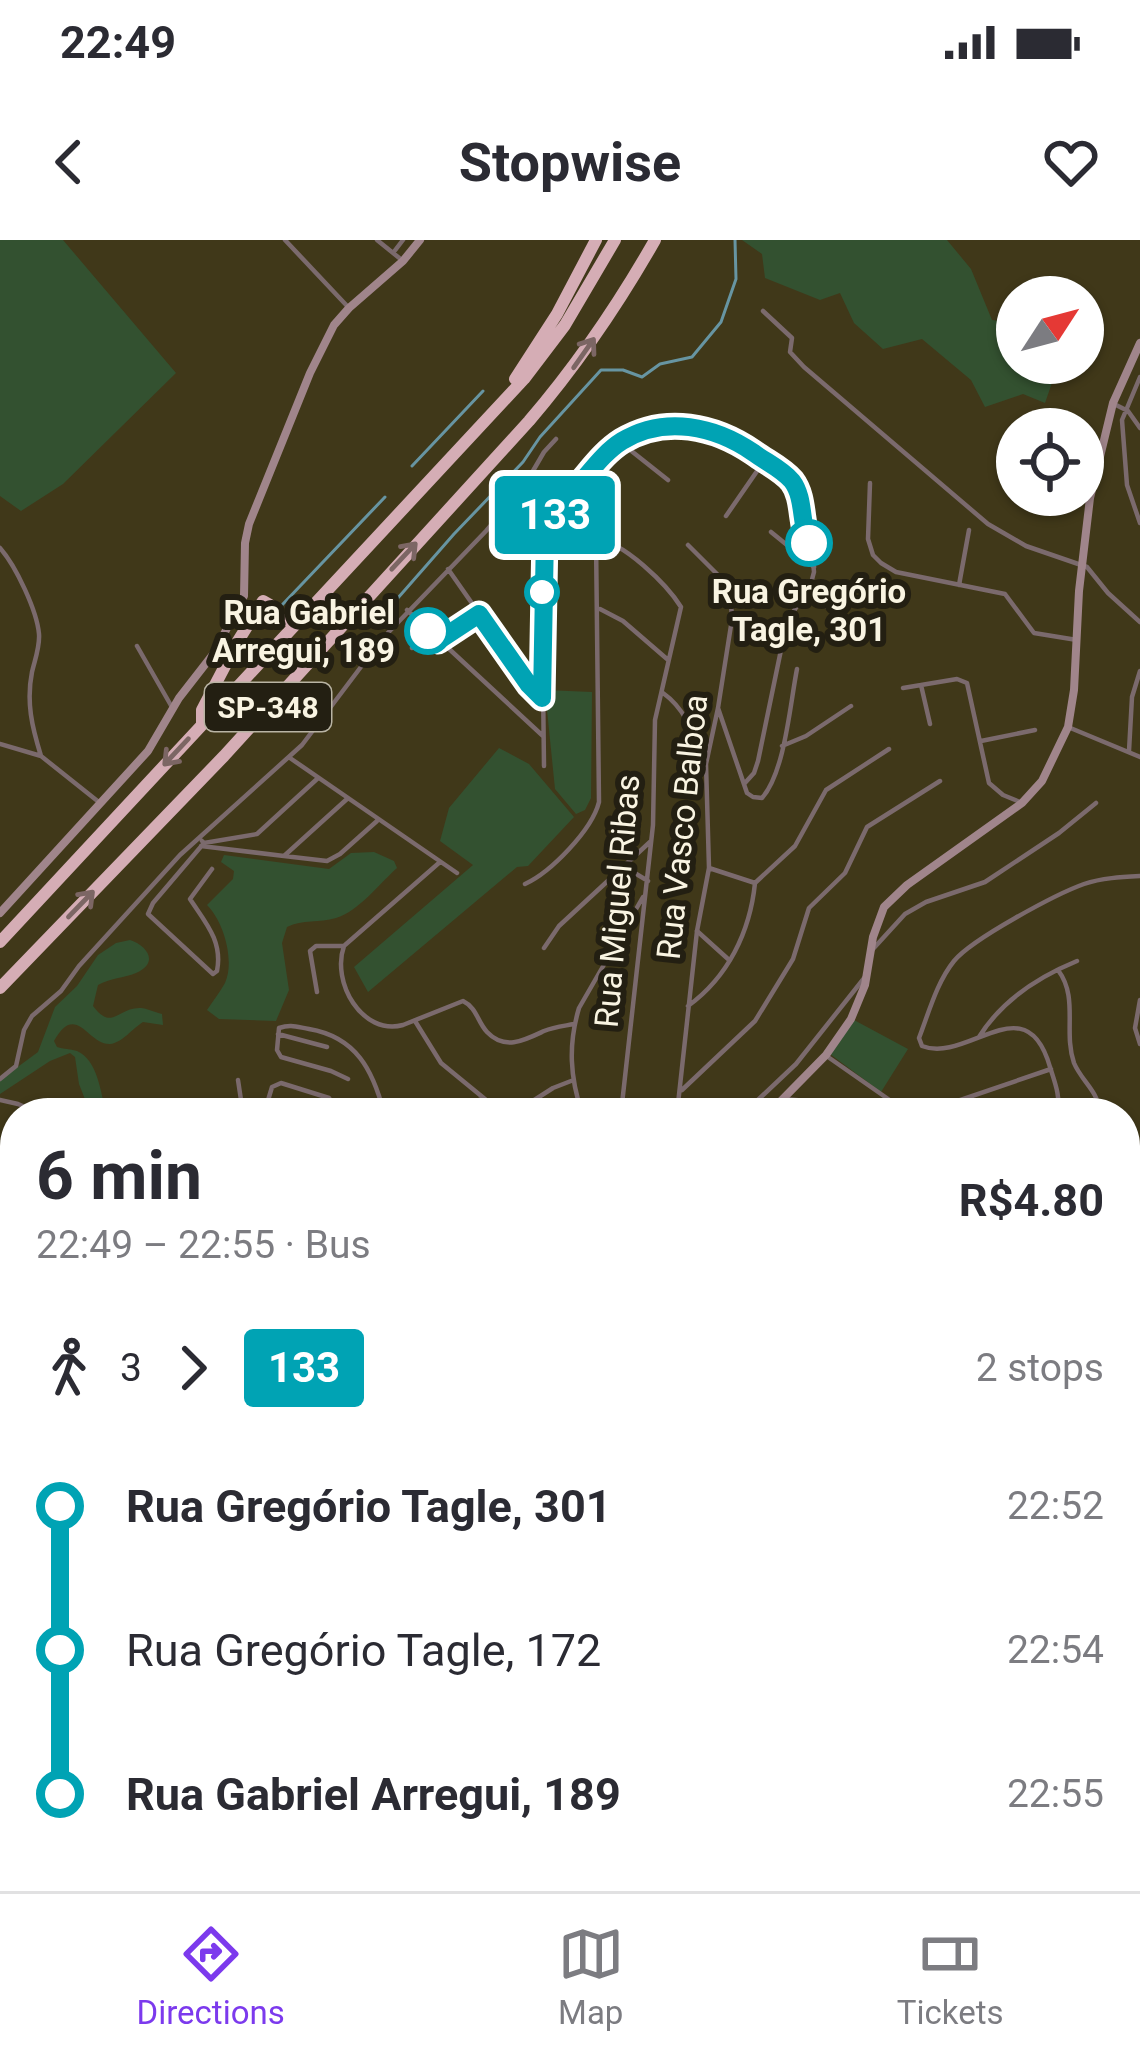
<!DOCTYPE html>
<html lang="en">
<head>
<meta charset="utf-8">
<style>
  :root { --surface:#fff; --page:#f2f2f3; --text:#2b2b33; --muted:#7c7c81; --line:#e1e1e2; --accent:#7c3aed }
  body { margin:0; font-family:Roboto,sans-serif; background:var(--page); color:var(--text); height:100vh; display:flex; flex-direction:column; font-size:45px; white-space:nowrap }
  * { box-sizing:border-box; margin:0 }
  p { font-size:39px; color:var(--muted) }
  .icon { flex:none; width:66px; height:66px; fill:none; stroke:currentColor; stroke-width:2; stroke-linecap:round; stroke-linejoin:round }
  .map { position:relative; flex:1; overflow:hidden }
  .details { position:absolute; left:0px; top:858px; width:1140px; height:795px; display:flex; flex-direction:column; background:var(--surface); border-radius:48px 48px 0 0; box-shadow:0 3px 9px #0004 }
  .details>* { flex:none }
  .badge { padding:0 24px; border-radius:9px; font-size:42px; line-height:78px }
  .needle { width:78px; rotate:54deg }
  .fabs { position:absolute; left:996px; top:36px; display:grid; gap:24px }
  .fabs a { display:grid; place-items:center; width:108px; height:108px; border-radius:50%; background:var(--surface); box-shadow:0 3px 9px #0004; font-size:60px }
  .map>.badge { position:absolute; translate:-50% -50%; box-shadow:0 0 0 6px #fff }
  .legs { display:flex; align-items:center; gap:18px; height:132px; padding:0 36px; font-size:39px }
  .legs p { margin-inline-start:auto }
  .headline { display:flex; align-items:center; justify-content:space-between; height:204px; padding:0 36px }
  h1 { font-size:66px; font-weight:700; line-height:90px }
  ul { padding:0 36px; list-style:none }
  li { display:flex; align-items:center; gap:42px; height:144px; font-size:45px }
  li i { display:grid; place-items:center; width:18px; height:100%; margin:0 15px; background:currentColor }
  li i::after { content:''; width:30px; height:30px; margin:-15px; border:9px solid; border-radius:50%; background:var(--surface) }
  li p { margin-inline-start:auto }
  li:first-child i { background:linear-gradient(#0000 50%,currentColor 0) }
  li:last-child i { background:linear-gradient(currentColor 50%,#0000 0) }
  .status { display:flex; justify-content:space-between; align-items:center; height:84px; padding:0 60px; background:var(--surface); direction:ltr }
  .status svg { height:33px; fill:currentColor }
  header { display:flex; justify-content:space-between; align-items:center; height:156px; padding:0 36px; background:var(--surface); font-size:54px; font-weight:700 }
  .dock { display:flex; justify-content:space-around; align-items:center; height:168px; border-top:3px solid var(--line); background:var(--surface); font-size:33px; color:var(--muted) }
  .dock a { display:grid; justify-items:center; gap:6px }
  .dock .on { color:var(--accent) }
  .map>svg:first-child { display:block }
  .green { fill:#335130 }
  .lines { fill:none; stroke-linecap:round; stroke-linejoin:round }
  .stream { stroke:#6795a2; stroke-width:3 }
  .river { stroke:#296c87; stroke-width:10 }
  .pedestrian { stroke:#7b6a6d; stroke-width:4.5 }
  .minor { stroke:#7b6a6d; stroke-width:4.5 }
  .secondary { stroke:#a0858b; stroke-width:8 }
  .motorway { stroke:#d5adb5; stroke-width:12 }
  .rail { stroke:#9a937b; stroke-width:3; stroke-dasharray:21 21; stroke-linecap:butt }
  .oneway { stroke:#7c6664 }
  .line-1-casing { stroke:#fff; stroke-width:27 }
  .line-1 { stroke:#00a3b4; stroke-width:18 }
  .stop-1-dot { fill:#fff; stroke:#00a3b4; stroke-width:6 }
  .labels { text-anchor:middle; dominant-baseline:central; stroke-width:12; stroke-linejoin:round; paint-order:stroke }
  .shield { fill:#231f12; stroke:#b9b4a4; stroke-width:3 }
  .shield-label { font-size:30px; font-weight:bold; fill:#f9f4e2 }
  .stop-label { font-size:33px; font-weight:bold; fill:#f9f4e2; stroke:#231f12 }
  .street-label { font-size:33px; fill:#f9f4e2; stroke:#231f12 }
</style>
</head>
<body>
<div class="status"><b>22:49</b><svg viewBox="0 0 49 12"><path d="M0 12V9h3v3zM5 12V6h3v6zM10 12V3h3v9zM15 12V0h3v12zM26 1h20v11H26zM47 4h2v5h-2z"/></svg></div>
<header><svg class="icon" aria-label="back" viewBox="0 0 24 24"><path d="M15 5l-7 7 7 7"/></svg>Stopwise<svg class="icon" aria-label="heart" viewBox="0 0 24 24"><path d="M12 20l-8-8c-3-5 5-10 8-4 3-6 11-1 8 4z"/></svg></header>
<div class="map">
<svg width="1140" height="1651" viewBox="0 0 1140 1651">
  <rect width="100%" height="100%" fill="#403819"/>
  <path class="green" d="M 0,0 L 63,0 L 176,133 L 63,244 L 21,271 L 0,256 Z
    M 742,0 L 947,0 L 971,29 L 992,80 L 1017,83 L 1017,123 L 1027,123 L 1054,137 L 1045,163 L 1023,154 L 985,167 L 971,140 L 922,99 L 883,109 L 854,83 L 840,53 L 820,60 L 765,38 L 762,14 Z
    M 545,450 L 592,452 L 591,558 L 585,570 L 576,574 L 555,549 Z
    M 499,508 L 529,524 L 574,577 L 528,626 L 517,627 L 368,752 L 354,727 L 473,625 L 440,601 L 449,568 Z
    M 374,612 L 394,621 L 397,628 C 379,644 359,671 336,678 C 319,683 303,679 287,687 L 282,703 L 289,750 L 276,781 L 219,779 L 207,770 C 213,761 220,752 225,743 C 235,721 224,682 207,665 L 233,639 L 234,631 L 221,622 L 224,615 L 329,629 L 351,613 Z
    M 130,700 C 148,706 159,723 136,733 C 124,738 110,738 98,745 L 93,766 C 113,792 117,767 141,768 C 145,768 158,773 162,774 L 163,785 L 143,782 C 133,788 122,803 110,804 C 88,805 76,761 54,801 L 57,807 C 63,809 70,809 77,811 C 98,820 101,854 106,873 L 90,872 L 79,844 L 75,817 L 70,813 L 50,821 L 0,854 L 0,840 L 38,812 L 55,767 L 77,746 L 98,715 L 116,703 Z
    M 854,780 L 908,809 L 881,852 L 830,814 Z
    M 37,1638 L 166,1638 L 183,1651 L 44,1651 Z"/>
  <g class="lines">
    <path class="stream" d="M 412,226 L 483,151
      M 282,365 L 385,257
      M 383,375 L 454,294 L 523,222 L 540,197 L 601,130 L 623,130 L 642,137 L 660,124 L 692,117 L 721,82 L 736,39 L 735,0
      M 0,1253 L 15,1254
      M 252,1638 L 274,1651
      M 856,1638 L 859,1651
      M 598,1651 L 620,1638"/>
    <path class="river" d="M 1125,1216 L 1140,1186"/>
    <path class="pedestrian" d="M 697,691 L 728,719
      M 1125,1611 L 1140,1598"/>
    <path class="minor" d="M 285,0 L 349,68
      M 377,0 L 403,21
      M 393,13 L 403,0
      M 763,71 L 792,98 L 790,112 L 804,127 L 988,284 L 1026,306 L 1087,327 L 1108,353 L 1140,382
      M 1140,137 L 1122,180 L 1127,245 L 1140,283
      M 1114,164 L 1128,171 L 1140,188
      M 620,202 L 668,240
      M 870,243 L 868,299 L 873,315 L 881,323 L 896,332 L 1005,354 L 1034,393 L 1077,400
      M 726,276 L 764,221
      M 771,292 L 814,327
      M 0,308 C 16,326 37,371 39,394 C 40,407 35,419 32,432 C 26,462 32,487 41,516
      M 546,311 C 561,307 579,301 595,300 C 622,299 668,346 681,367 L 655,480 L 653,585 L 621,873
      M 448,329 L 529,445 L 542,458
      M 959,345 L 969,290
      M 806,352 L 869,397
      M 600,369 L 623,381 L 667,419
      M 407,370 L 543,496
      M 439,400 L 479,373
      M 137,406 L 173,469
      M 412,408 L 435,398
      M 921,445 L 930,484
      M 903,448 L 957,439 L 967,443 L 989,543 L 1003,555 L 1020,562
      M 663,453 C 687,470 695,498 706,524
      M 718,468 L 747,553 L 753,557 L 762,558 C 785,532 790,464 797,429
      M 1068,487 L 1140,517
      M 981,501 L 1035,490
      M 0,504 L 41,516 L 100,563
      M 782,506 L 806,496 L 851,466
      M 1129,511 L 1132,457 L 1140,431
      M 290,518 L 457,633
      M 544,526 L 542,359 L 545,294 L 568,255 L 620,202 L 656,188 L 678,186 L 704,189 L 735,201 L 787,235 L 800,258 L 802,283 L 812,310 L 814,332 L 810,347 L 787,381 L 758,521 L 754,533 L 744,544
      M 202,601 L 204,603 L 257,594 L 317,539
      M 204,603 L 153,663 L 148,674 L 213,734 L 217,731 C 223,701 205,682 190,659 L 212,629
      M 201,606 L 284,616 L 347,559
      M 284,616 L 327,621 L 340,614 L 377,581
      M 623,626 L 648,641
      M 709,628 L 755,643
      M 755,643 L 795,606 L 826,550 L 889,509
      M 525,644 C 551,632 592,590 599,562 L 596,300
      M 345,705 L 440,622
      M 344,706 C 331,742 362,796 403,785 L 463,761 C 477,768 477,781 487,792 C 505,811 525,800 544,791 C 554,787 564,786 574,784
      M 544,708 L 559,686 L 651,601
      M 873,709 L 905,674 L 926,662 L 985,642 L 1059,593 L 1096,563
      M 1058,730 C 1079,758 1063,791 1074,823 C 1082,842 1098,850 1100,873
      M 317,752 L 310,711 L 316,706 L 344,706
      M 1140,760 L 1135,788 L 1140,804
      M 688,766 C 728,737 750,692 755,643
      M 415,781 L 441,823 L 502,873
      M 278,794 L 327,807
      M 979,797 C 1002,760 1038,737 1077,721
      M 828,817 L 901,868 L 914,872 L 934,869 L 1051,829
      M 0,839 L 16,826 L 24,790 L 32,776 L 61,751 L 79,726 L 180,615 L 302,505 L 382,399 L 486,291 L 523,248 L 544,212 L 556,199
      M 348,839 L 331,831 L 281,817 L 277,810 L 279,788 C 291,784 297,787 309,789 C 356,797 373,830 384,873
      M 238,840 L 241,860 L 298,873
      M 682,850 L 755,781 L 793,719 L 809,668 L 845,633 L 867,587 L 940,541
      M 784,859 L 807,861 L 829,873
      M 0,860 L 18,864 L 39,873
      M 134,863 L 139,873
      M 167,871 L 168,873
      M 267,873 L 266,867 L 272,847 L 281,843 L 329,858 L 340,873
      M 452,873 L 483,858
      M 514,873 L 553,848 L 571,841
      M 582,873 C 570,837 568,805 579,768 L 643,657
      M 677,873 L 697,691 L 709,628 L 706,524 L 718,468 L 732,379 L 730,347 L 688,305
      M 744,873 L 796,824 L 865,737
      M 1057,873 C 1061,857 1055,843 1050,827 C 1026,743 968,824 922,806 L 919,798 C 929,772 937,742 954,721 C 972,699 1056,654 1084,644 C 1102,638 1121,637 1140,636
      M 0,954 L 15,964
      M 0,983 L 14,963
      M 0,1067 L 15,1077
      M 3,1069 L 15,1050
      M 0,1103 L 15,1113
      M 1125,1157 L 1140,1134
      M 12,1165 L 15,1160
      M 0,1189 L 15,1199
      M 1132,1456 L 1140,1466
      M 1125,1462 L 1140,1450
      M 0,1538 L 15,1534
      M 1125,1539 L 1140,1580
      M 307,1638 L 328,1651
      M 360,1638 L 367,1638
      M 810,1638 L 814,1651
      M 823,1638 L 827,1651
      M 840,1638 L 844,1651
      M 1092,1638 L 1093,1651
      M 0,1642 L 15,1635
      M 738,1645 L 754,1638
      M 888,1648 L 899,1638
      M 511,1651 L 531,1638
      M 675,1651 L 716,1638
      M 959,1651 L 973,1638
      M 1031,1651 L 1046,1638"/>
    <path class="secondary" d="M 0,673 L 148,511 L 179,458 L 214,413 L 244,356 L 245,303 L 249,284 L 310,133 L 334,85 L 349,68 L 403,21 L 420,0
      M 769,873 L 826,815 L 851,779 L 865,745 L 873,697 L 884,667 L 907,645 L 1022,563 L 1042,541 L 1068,487 L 1074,450 L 1079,351 L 1090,258 L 1113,163 L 1140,103
      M 0,1211 L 15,1216
      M 0,1314 L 15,1306
      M 0,1413 L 15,1434
      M 179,1638 L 194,1651"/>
    <path class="motorway" d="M 515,139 L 557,74 L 596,0
      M 202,485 L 202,470 L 238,401 L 263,361 L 270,365 L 269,375 L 276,382 L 290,379 L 300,368
      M 0,702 L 524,139 L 565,85 L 615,0
      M 0,748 L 224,516 L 529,181 C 577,125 618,65 655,0"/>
    <path class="rail" d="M 1125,1189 L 1140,1165
      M 543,1651 L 555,1638"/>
  </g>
  <defs><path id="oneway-shaft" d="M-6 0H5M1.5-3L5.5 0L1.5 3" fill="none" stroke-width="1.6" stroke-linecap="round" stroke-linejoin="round" transform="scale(3)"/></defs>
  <g class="oneway">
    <use href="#oneway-shaft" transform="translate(584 113) rotate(-55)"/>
    <use href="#oneway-shaft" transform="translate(404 316) rotate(-47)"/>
    <use href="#oneway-shaft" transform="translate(176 512) rotate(133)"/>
    <use href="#oneway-shaft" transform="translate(81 664) rotate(-46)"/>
  </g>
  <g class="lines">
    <g class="line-1-casing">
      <path id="line-1" d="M 428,391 L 438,401 L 479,374 L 529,445 L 542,458 L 545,294 C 554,274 567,257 582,241 C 594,227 606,211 622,201 C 665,175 715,186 754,213 C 766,222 782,229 792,241 C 805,258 800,284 809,303"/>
    </g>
    <use href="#line-1" class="line-1"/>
  </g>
  <g class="stop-1-dot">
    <circle cx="809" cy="303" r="21"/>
    <circle cx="542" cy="352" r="15"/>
    <circle cx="428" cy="391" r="21"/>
  </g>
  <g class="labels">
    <rect class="shield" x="205" y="443" width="126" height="48" rx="9"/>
    <g class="shield-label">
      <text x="268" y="467">SP-348</text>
    </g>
    <g class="stop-label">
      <text x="809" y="351">Rua Gregório<tspan x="809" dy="38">Tagle, 301</tspan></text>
      <text x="395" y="372" text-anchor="end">Rua Gabriel<tspan x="395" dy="38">Arregui, 189</tspan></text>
    </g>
    <g class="street-label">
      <text transform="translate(682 587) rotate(-84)">Rua Vasco Balboa</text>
      <text transform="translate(617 661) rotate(-85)">Rua Miguel Ribas</text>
    </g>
  </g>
</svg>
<div class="fabs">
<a><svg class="needle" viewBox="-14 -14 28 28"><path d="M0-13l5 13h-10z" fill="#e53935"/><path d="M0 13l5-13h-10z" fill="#7c7c81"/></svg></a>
<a><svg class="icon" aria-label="locate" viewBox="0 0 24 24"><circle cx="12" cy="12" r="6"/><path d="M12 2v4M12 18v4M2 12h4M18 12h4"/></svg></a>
</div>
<b class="badge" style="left:555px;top:275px;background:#00a3b4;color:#fff">133</b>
<section class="details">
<div class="headline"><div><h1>6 min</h1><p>22:49 – 22:55 · Bus</p></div><b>R$4.80</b></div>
<div class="legs"><svg class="icon" aria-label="walk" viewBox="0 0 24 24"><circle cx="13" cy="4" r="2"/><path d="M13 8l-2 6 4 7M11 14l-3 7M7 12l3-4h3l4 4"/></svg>3<svg class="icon" aria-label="forward" viewBox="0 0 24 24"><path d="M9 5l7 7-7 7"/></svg><b class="badge" style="background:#00a3b4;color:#fff">133</b><p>2 stops</p></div>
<ul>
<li><i style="color:#00a3b4"></i><b>Rua Gregório Tagle, 301</b><p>22:52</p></li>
<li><i style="color:#00a3b4"></i><span>Rua Gregório Tagle, 172</span><p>22:54</p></li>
<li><i style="color:#00a3b4"></i><b>Rua Gabriel Arregui, 189</b><p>22:55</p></li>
</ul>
</section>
</div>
<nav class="dock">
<a class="on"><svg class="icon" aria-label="directions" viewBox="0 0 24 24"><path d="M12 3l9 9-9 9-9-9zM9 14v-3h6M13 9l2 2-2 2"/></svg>Directions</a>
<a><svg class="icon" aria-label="map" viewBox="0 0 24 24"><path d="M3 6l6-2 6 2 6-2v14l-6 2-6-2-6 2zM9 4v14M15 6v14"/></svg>Map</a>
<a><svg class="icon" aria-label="tickets" viewBox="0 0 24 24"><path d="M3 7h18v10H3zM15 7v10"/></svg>Tickets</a>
</nav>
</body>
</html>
